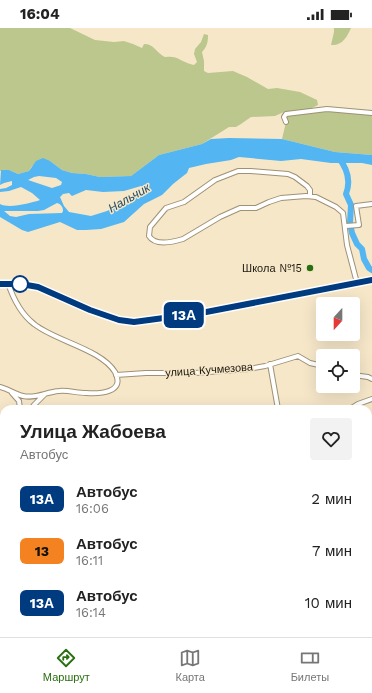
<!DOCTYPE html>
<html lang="ru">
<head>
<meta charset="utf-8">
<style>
  :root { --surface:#fff; --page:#f2f2f2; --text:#222; --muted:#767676; --line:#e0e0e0; --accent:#286f0f }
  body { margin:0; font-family:"Work Sans",sans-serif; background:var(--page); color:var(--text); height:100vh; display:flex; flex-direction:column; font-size:15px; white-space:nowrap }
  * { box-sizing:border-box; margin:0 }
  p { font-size:13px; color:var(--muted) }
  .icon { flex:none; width:22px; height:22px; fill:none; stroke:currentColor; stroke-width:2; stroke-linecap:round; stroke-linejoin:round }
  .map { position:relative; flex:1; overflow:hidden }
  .sheet { position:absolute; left:0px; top:377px; width:372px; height:232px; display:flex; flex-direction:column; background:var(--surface); border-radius:12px 12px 0 0; box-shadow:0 4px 16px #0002 }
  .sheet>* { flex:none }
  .badge { padding:0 8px; border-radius:6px; font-size:14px; line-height:26px }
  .needle { width:26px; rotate:201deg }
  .tools { position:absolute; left:316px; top:269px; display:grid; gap:8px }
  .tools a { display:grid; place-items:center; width:44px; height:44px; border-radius:4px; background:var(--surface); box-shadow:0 4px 16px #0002; font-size:20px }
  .map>.badge { position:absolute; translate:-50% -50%; box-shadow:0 0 0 2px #fff }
  .round { display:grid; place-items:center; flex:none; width:42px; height:42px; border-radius:4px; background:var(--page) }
  .summary { display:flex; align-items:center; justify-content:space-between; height:68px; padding:0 20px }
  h1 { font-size:19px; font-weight:800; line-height:30px }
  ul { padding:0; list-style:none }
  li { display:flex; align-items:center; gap:12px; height:52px; padding:0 20px }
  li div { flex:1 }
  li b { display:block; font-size:15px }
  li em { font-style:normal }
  li .badge { min-width:44px; font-weight:700; text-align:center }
  .status { display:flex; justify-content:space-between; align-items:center; height:28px; padding:0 20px; background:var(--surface); direction:ltr }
  .status svg { height:11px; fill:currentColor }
  .tabs { display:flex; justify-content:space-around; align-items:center; height:56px; border-top:1px solid var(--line); background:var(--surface); font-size:11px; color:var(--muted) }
  .tabs a { display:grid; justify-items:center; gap:2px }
  .tabs .current { color:var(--accent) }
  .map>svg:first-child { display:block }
  .green { fill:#bbc78d }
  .water { fill:#53b5f1; fill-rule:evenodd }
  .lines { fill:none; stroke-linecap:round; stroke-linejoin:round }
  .river { stroke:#53b5f1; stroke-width:6 }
  .minor-casing { stroke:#9f9175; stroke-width:6 }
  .minor { stroke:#fff; stroke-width:4 }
  .line-casing { stroke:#fff; stroke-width:9 }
  .line { stroke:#003b80; stroke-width:6 }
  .poi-dot { fill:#286f0f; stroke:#f6e7c9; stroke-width:1.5 }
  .stop-dot { fill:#fff; stroke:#003b80; stroke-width:2 }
  .labels { text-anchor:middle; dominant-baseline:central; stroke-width:3; stroke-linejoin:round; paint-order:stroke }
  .poi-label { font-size:11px; fill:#1e190e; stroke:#f6e7c9; text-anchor:end }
  .street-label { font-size:11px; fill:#1e190e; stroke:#f6e7c9 }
  .water-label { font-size:12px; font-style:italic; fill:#234b65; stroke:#f6e7c9 }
</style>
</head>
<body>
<div class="status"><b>16:04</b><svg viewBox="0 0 49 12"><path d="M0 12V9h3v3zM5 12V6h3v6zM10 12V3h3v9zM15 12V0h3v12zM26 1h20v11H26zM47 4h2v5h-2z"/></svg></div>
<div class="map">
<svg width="372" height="609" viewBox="0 0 372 609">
  <rect width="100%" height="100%" fill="#f6e7c9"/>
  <path class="green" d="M 0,0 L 70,0 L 95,12 L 114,14 L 124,13 L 133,16 L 142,20 L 144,16 C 154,16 155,23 163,28 C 166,30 168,28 172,29 C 178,29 186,36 194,37 L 197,34 L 194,26 L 195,21 L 201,14 L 204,6 L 208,7 C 208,14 207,19 202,24 L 204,33 L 204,43 L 208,45 L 233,43 L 247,49 L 268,61 L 277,60 L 300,64 L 317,72 L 318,77 L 310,81 L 295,84 L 284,84 L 275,88 L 251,89 L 241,96 L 236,99 L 229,99 L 202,116 L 159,127 L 131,148 L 100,149 L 86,146 L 72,145 L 62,142 L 50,133 L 32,138 L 29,143 L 18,146 L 9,142 L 0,143 Z
    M 334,0 L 351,0 C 347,9 342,18 331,17 L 334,4 Z
    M 317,82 L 372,85 L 372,127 L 335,124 L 282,111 L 286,94 L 285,86 Z"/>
  <path class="water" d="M 229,110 L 282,111 L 335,124 L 372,127 L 372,137 L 362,135 L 331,135 L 301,131 L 281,133 L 239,129 L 231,132 L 206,136 L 189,140 L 187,145 L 173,156 L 162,167 L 144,176 L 124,194 L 101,201 L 86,202 L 77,202 L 60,194 L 28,204 L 22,202 L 0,189 L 0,176 C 9,181 31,175 40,172 L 32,165 L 21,159 L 9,163 L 0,164 L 0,161 L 6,160 L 12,157 L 12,153 L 4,155 L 0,157 L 1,142 L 9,142 L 18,146 L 29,143 L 36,133 L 43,130 L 50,133 L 62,142 L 72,145 L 86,146 L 100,149 L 131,148 L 159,127 L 202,116 L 211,111 ZM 39,148 L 56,150 L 62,154 L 61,157 L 52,160 L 28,152 L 34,149 ZM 141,158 L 144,160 L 141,166 L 107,183 L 91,188 L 69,184 L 64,178 L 60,169 L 63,166 L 69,165 L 72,168 L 86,162 L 103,164 L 124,163 ZM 57,175 C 61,176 63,179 63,183 L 62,185 L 29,186 L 16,189 L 10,188 L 4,183 L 38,183 L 44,182 Z"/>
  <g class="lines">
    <path class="river" d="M 338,129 C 347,140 351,153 346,166 L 351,177 L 350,195 L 352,205 L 357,216 L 362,221 L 364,231 L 369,240 L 372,242
      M 368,408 L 369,399 L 372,392
      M 368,426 L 372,434
      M 368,506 L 372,501
      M 356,609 L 357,605"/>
    <g class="minor-casing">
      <path id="minor" d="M 286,94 L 284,89 L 286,86 L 327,81 L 372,85
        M 310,168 L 310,162 L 307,158 L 295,149 L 288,146 L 251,143 L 238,143 L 215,152 L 184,174 L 166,180 L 150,199 L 149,208 C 155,218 173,214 183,211 L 220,189 L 240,180 L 256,180 L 269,174 L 281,170 L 306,168 L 316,169 L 336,179 L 343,185 L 347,217 L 357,255
        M 346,198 L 359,197 L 356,178 L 372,176
        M 0,256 L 21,256 L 38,259 L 90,282 L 119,292 L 134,294 L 156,292 L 213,283 L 372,252
        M 270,336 L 278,381
        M 116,347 L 146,345 L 195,345 L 249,341 L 265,338 L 298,328 L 310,335 L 323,338
        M 353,347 L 368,349 L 372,351
        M 0,359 C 8,361 15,366 23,368 C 36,371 46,364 59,363 C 68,362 77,365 86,365 C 99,366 126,365 115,344 C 101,321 55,313 34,296 C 21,286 13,270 8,255
        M 12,365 L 19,373 L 20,381
        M 31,381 L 34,377 L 45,366
        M 350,381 L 358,376 L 372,371
        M 0,399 L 4,398
        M 0,444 L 4,444
        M 0,483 L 4,483
        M 368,498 L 372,501
        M 0,513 L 4,514
        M 0,548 L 4,548
        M 0,596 L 4,596
        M 116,605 L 118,609
        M 256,605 L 257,609
        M 293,605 L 294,609
        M 152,609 L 163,605"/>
    </g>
    <use href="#minor" class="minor"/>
  </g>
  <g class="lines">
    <g class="line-casing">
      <path id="line" d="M 0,256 L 21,256 L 38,259 L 90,282 L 119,292 L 134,294 L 201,285 L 372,252"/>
    </g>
    <use href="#line" class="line"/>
  </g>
  <circle class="poi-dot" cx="310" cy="240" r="4"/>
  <circle class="stop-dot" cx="20" cy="256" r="8"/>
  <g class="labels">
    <g class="poi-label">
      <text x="302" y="240">Школа №15</text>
    </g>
    <g class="street-label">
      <text transform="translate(209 342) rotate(-4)">улица Кучмезова</text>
    </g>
    <g class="water-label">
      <text transform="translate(129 170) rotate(-30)">Нальчик</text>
    </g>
  </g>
</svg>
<div class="tools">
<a><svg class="needle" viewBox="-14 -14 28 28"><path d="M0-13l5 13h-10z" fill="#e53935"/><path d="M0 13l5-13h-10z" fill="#767676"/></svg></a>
<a><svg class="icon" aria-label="locate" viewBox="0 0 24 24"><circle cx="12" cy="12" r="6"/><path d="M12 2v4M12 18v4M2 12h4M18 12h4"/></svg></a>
</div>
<b class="badge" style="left:184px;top:287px;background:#003b80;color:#fff">13А</b>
<section class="sheet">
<div class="summary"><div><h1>Улица Жабоева</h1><p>Автобус</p></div><a class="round"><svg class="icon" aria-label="heart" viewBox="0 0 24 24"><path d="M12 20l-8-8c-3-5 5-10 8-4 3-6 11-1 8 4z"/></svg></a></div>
<ul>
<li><span class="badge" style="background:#003b80;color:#fff">13А</span><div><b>Автобус</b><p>16:06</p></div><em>2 мин</em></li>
<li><span class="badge" style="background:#f58220;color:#111">13</span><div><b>Автобус</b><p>16:11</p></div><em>7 мин</em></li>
<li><span class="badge" style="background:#003b80;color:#fff">13А</span><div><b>Автобус</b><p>16:14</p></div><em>10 мин</em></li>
</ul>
</section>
</div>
<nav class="tabs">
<a class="current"><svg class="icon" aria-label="directions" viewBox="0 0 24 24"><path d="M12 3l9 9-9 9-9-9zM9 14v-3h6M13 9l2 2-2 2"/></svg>Маршрут</a>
<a><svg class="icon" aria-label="map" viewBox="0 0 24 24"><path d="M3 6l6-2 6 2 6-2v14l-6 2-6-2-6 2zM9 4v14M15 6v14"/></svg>Карта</a>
<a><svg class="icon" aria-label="tickets" viewBox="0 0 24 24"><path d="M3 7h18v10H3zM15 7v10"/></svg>Билеты</a>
</nav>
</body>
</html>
